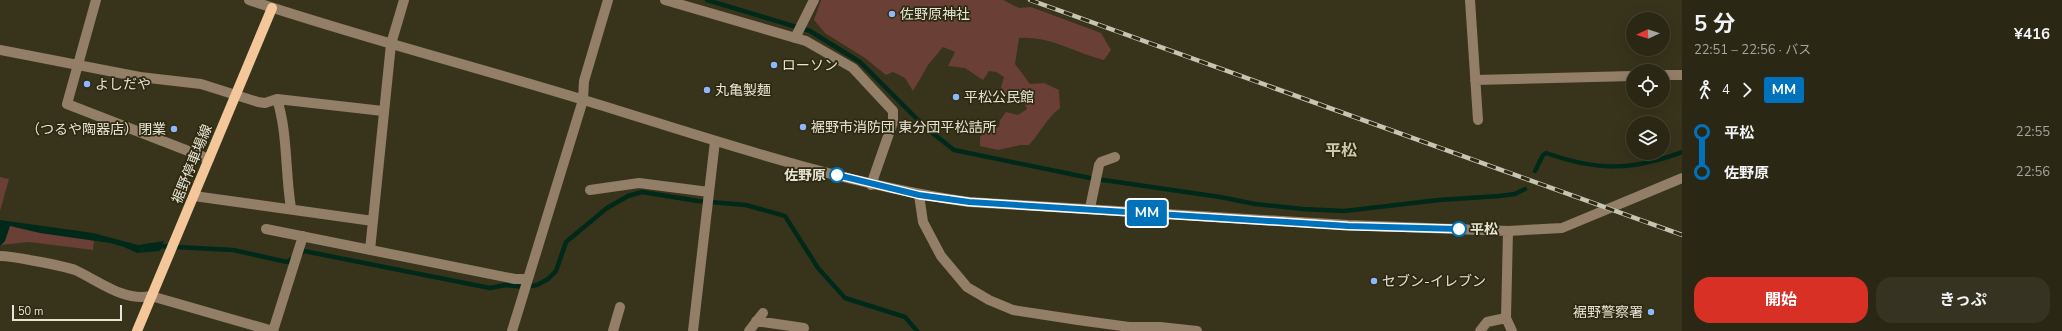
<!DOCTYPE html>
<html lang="ja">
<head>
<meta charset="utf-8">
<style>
  :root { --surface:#2a2714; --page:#363322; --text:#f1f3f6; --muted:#a5a5a0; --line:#464434; --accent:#d93025 }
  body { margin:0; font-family:"Nunito Sans","Noto Sans JP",sans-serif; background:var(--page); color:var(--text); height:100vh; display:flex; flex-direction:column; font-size:15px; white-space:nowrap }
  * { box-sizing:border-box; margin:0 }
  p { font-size:13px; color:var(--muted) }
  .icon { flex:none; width:22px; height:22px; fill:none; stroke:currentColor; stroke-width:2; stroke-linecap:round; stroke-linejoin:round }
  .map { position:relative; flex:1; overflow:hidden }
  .side { display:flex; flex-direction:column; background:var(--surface); width:380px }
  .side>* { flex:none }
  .badge { padding:0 8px; border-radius:3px; font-size:14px; line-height:26px }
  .needle { width:26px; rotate:267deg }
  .tools { position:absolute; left:1626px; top:12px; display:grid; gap:8px }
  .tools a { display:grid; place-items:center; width:44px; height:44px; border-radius:50%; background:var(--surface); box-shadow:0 4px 16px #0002,0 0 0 1px var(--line); font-size:20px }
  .scale { position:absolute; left:12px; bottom:10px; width:110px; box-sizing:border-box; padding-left:4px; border:2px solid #e6e4d5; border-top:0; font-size:11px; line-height:14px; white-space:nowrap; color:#e6e4d5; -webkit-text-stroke:3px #2e2a11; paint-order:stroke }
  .map>.badge { position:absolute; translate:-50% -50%; box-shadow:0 0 0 2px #fff }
  .legs { display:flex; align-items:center; gap:6px; height:44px; padding:0 12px; font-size:13px }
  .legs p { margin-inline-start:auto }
  .overview { display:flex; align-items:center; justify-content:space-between; height:68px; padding:0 12px }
  h1 { font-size:22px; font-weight:700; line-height:30px }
  .action { display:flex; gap:8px; margin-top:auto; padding:8px 12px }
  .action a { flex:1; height:46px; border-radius:16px; background:var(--accent); color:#fff; font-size:16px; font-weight:700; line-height:46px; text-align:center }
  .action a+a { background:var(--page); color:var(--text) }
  ul { padding:0 12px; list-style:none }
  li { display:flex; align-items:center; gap:14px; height:40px; font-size:15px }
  li i { display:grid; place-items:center; width:6px; height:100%; margin:0 5px; background:currentColor }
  li i::after { content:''; width:10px; height:10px; margin:-5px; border:3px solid; border-radius:50%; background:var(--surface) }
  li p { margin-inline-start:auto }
  li:first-child i { background:linear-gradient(#0000 50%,currentColor 0) }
  li:last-child i { background:linear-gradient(currentColor 50%,#0000 0) }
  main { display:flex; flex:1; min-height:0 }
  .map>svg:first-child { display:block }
  .green { fill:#6a3f35 }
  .water { fill:#002919 }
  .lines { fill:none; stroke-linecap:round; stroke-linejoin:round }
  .stream { stroke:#002919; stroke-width:4.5 }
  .minor { stroke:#937e68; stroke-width:10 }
  .major { stroke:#f4c79a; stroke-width:10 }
  .rail-casing { stroke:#c6c4b3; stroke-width:4.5 }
  .rail { stroke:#2e2a11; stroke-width:3; stroke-dasharray:9; stroke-linecap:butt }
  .line-1-casing { stroke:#fff; stroke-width:9 }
  .line-1 { stroke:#0072bc; stroke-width:6 }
  .poi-dot { fill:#8eb8fd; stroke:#2e2a11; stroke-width:1.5 }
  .stop-1-dot { fill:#fff; stroke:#0072bc; stroke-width:2 }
  .labels { text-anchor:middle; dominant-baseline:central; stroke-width:3.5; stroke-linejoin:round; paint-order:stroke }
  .poi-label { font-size:14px; fill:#e6e4d5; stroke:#2e2a11; text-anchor:start }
  .street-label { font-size:14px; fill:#e6e4d5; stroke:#2e2a11 }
  .stop-label { font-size:14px; font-weight:bold; fill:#e6e4d5; stroke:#2e2a11; text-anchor:end }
  .quarter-label { font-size:16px; font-weight:bold; fill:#cec9ac; stroke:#2e2a11 }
</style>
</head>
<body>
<main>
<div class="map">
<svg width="1682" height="331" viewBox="0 0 1682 331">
  <rect width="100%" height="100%" fill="#38341b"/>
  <path class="green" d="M 821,0 L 1003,0 L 1019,8 L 1031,7 L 1101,33 L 1111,50 L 1104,60 C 1074,53 1052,36 1019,38 L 1015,64 L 1030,84 L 1044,83 L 1059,90 L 1060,108 C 1046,119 1040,133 1029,145 L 1020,145 L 998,150 L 980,146 L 980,137 L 987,130 L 999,127 L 1000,120 L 1006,112 L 1018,115 L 1027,109 L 1025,104 L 1007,95 L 1001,87 L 1004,77 L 996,72 L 989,71 L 983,80 L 965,68 L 948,66 L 955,52 L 943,47 L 928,65 L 913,91 L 905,78 L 893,72 L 886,75 L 865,58 L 825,33 L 814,20 Z
    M 0,177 L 9,179 L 0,211 Z
    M 0,221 L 54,230 L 94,241 L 93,250 L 29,242 L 0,245 Z"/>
  <path class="water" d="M 0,220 L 93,233 L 138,245 L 164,241 L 160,251 L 137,253 L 124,247 L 110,243 L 40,233 L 10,226 L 5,241 L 0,246 Z"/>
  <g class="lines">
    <path class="stream" d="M 707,0 L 810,31 L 860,62 L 926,128 L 954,150 L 1090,178 L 1220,197 L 1255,204 L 1303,209 L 1344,211 L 1439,200 L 1499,196 L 1515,194 L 1525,189
      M 1535,171 L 1543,155 L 1546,153 C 1597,171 1631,171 1682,152
      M 157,246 L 233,250 L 287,262 L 304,251 L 490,288 L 506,285 L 525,287 L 537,285 L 548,279 L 556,271 L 566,242 L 607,208 L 628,196 L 642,192 L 698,201 L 746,205 L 785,216 L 818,268 L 845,298 L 905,317 L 917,331"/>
    <path class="minor" d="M 96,0 L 67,104 L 209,159
      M 249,0 C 360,37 473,66 584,100 C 711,139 837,183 969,202 L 1348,225 L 1508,231 L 1562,228 L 1682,178
      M 665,0 L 806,41 L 853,68 L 893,111 L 893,122 L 871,185
      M 1470,0 L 1478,120
      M 795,38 L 814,0
      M 0,50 L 140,77 L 201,84 L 258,102 L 265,103 L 277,99 L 383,111
      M 1663,75 L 1682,75
      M 1475,80 L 1633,76
      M 277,99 C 288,134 285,172 291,208
      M 590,190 L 639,183 L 709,192
      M 919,195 L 923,222 L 941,256 L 967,287 L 989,300 L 1013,310 L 1078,320 L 1129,327 L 1160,327 L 1197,331
      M 194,196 L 373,221
      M 1090,208 L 1099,165 L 1101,162 L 1115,157
      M 266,229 L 515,279 L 528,279
      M 1508,231 L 1506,318 L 1512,331
      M 370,250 L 391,44 L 404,0
      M 0,256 C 12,256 64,266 75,270 C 99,281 124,302 151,296 L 273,331 L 303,236
      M 756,321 L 804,328
      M 512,331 L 583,100 L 584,81 L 608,0
      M 613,331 L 620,307
      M 693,331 L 715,141
      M 749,331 L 763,313
      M 1480,331 L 1487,322 L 1506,318"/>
    <path class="major" d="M 137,331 L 272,8"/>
    <g class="rail-casing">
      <path id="rail" d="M 1030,0 L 1682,235"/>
    </g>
    <use href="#rail" class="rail"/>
  </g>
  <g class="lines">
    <g class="line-1-casing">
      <path id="line-1" d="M 837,175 L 919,195 L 969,202 L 1348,226 L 1459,229"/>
    </g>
    <use href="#line-1" class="line-1"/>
  </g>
  <g class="poi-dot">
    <circle cx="892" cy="14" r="4"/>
    <circle cx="774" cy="65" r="4"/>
    <circle cx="87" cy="84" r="4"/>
    <circle cx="707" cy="90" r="4"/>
    <circle cx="956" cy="97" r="4"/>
    <circle cx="803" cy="127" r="4"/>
    <circle cx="174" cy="129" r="4"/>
    <circle cx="1374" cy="281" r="4"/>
    <circle cx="1651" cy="312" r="4"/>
  </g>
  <g class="stop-1-dot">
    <circle cx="837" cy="175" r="7"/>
    <circle cx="1459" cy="229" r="7"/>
  </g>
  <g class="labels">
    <g class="poi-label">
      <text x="900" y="14">佐野原神社</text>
      <text x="782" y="65">ローソン</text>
      <text x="95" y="84">よしだや</text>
      <text x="715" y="90">丸亀製麺</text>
      <text x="964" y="97">平松公民館</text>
      <text x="811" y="127">裾野市消防団 東分団平松詰所</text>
      <text x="166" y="129" text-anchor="end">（つるや陶器店）閉業</text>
      <text x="1382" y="281">セブン-イレブン</text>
      <text x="1643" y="312" text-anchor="end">裾野警察署</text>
    </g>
    <g class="street-label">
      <text transform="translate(192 164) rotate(-68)">裾野停車場線</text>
    </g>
    <g class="stop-label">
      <text x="826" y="175">佐野原</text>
      <text x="1470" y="229" text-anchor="start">平松</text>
    </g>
    <g class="quarter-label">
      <text x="1341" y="151">平松</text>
    </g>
  </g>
</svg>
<div class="tools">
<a><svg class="needle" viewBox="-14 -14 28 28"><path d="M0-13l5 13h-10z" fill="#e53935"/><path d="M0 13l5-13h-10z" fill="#a5a5a0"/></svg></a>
<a><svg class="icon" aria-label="locate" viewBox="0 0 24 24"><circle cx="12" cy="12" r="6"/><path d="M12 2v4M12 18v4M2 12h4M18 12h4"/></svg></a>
<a><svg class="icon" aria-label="layers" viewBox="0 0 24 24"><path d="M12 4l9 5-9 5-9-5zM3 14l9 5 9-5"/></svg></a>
</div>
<div class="scale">50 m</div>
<b class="badge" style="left:1147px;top:213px;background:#0072bc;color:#fff">MM</b>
</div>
<section class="side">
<div class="overview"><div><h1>5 分</h1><p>22:51 – 22:56 · バス</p></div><b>¥416</b></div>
<div class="legs"><svg class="icon" aria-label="walk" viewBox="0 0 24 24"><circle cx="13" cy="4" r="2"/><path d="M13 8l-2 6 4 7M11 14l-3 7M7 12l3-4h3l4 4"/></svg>4<svg class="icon" aria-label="forward" viewBox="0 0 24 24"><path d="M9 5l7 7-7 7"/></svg><b class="badge" style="background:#0072bc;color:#fff">MM</b></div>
<ul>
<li><i style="color:#0072bc"></i><b>平松</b><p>22:55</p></li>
<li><i style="color:#0072bc"></i><b>佐野原</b><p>22:56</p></li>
</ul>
<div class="action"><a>開始</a><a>きっぷ</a></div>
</section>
</main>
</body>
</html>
